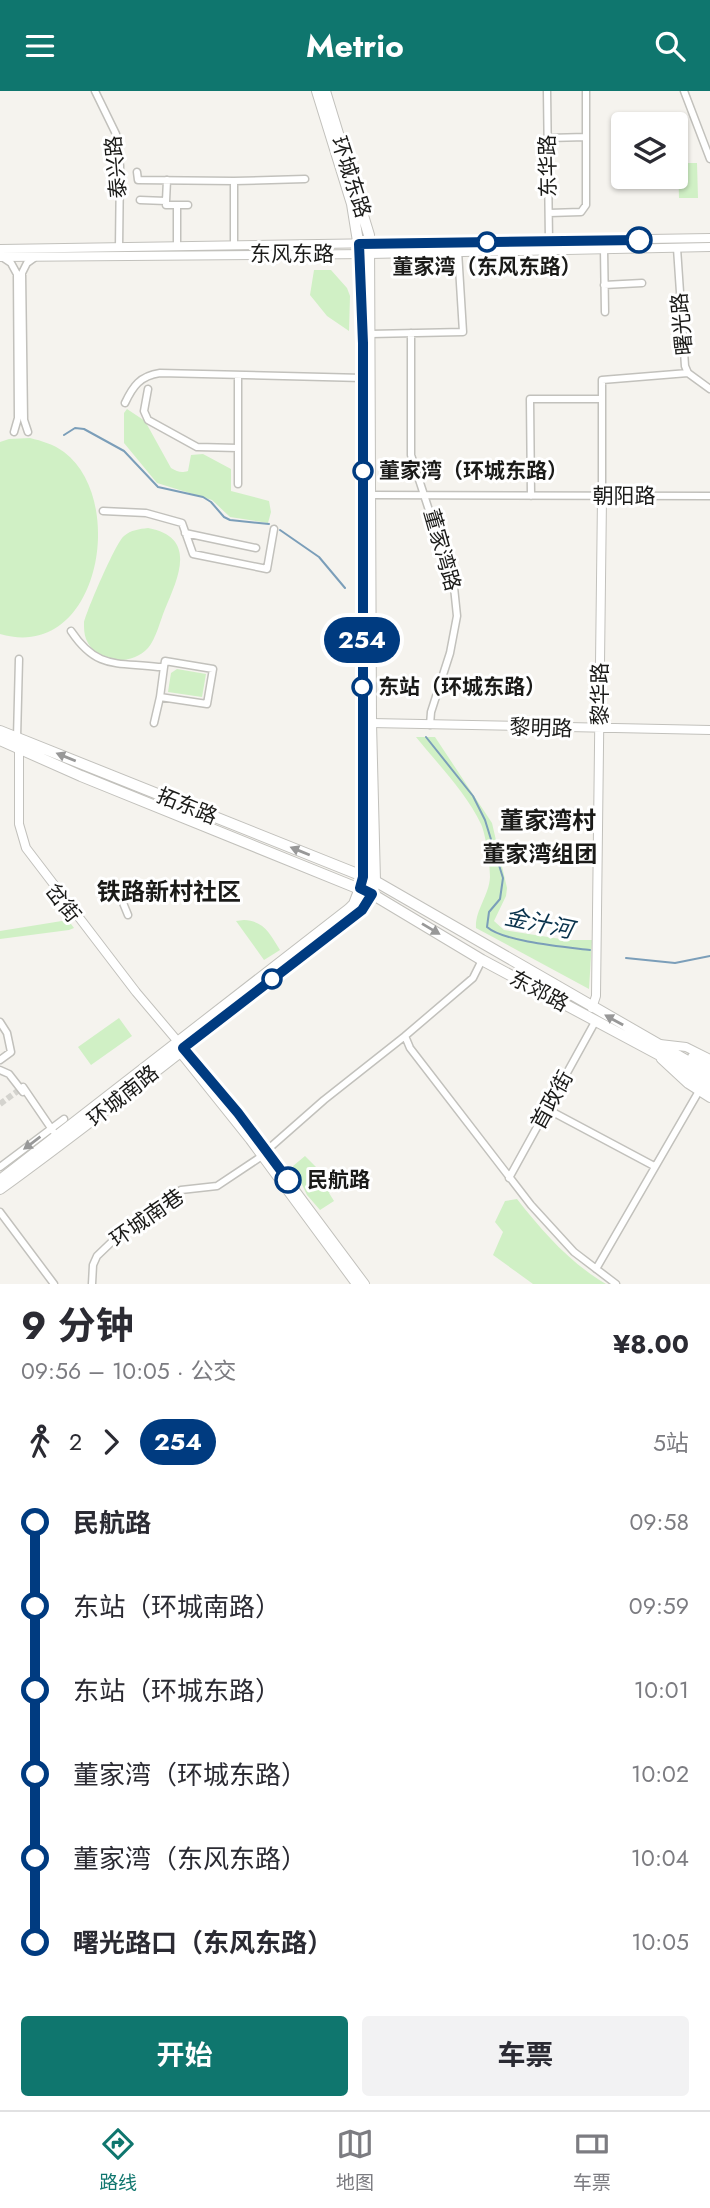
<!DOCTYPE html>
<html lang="zh">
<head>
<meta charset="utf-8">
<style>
  :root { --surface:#fff; --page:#f2f2f3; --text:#2b2b33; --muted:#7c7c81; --line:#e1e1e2; --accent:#0f766e }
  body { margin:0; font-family:Jost,"Noto Sans SC",sans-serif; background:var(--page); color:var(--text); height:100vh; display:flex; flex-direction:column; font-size:26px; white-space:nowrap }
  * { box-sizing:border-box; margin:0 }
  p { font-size:23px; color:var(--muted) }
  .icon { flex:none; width:38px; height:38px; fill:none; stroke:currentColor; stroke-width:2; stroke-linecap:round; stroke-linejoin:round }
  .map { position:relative; height:1193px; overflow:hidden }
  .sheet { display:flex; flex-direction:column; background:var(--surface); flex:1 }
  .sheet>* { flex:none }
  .badge { padding:0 14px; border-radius:23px; font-size:24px; line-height:46px }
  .fabs { position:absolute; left:611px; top:21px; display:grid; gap:14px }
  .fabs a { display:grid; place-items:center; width:77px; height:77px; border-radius:7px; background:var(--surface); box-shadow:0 2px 5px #0004; font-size:35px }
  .map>.badge { position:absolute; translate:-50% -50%; box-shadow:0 0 0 4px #fff }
  .legs { display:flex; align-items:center; gap:10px; height:77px; padding:0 21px; font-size:23px }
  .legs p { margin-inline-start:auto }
  .overview { display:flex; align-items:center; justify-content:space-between; height:119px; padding:0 21px }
  h1 { font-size:38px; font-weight:700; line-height:52px }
  .cta { display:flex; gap:14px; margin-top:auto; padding:14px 21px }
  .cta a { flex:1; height:80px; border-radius:7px; background:var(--accent); color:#fff; font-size:28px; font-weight:700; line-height:80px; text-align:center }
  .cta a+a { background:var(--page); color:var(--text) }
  ul { padding:0 21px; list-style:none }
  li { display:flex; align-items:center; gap:24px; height:84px; font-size:26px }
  li i { display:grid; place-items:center; width:10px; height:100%; margin:0 9px; background:currentColor }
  li i::after { content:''; width:18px; height:18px; margin:-9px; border:5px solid; border-radius:50%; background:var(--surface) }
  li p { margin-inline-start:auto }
  li:first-child i { background:linear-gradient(#0000 50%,currentColor 0) }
  li:last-child i { background:linear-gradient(currentColor 50%,#0000 0) }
  header { display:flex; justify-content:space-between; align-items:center; height:91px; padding:0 21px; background:var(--accent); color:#fff; font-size:32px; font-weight:700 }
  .tab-bar { display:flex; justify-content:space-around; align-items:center; height:98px; border-top:2px solid var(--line); background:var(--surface); font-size:19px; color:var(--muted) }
  .tab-bar a { display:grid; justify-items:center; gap:4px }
  .tab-bar .active { color:var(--accent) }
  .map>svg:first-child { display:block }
  .green { fill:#d0f0c5 }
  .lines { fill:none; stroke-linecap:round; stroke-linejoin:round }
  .stream { stroke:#7b9eb9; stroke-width:2 }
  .street-tunnel { stroke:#d4d3ce; stroke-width:6; stroke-dasharray:6 3; stroke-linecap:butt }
  .street-casing { stroke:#c2c1bc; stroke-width:9 }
  .secondary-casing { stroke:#c2c1bc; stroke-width:10 }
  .primary-casing { stroke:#c2c1bc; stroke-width:12 }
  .highway-casing { stroke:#c2c1bc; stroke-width:13 }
  .street { stroke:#fff; stroke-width:6 }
  .secondary { stroke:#fff; stroke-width:8 }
  .primary { stroke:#fff; stroke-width:10 }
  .highway { stroke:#fff; stroke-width:10 }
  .oneway { fill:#989898 }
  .line-1-casing { stroke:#fff; stroke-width:16 }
  .line-1 { stroke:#003b80; stroke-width:10 }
  .stop-1-dot { fill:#fff; stroke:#003b80; stroke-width:3.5 }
  .labels { text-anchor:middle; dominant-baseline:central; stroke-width:6; stroke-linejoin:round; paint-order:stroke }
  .street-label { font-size:21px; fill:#1b1b19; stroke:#fff }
  .stop-label { font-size:21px; font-weight:bold; fill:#1b1b19; stroke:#fff; text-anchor:start }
  .neighbourhood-label { font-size:23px; font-weight:bold; fill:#1b1b19; stroke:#fff }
  .water-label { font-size:23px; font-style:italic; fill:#09324c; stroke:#fff }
  .quarter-label { font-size:24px; font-weight:bold; fill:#1b1b19; stroke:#fff }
</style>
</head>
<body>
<header><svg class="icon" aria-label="menu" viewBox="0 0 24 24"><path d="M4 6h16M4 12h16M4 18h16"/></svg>Metrio<svg class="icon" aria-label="search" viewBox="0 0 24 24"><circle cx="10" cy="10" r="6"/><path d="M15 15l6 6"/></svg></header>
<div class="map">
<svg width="710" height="1193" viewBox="0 0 710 1193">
  <rect width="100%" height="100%" fill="#f5f3ee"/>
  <path class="green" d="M 619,71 L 623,71 L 623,86 L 665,86 L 665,93 L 619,93 Z
    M 678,72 L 697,72 L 698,107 L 679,107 Z
    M 314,179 L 331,179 L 347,197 L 350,205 L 349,240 L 327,225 L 310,204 Z
    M 127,318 L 145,330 L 171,377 C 178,381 181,382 188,380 L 191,364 L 203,363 L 231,378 L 231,400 L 269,410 L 271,421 L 268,432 L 230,426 L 212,409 L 157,392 L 124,352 L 124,322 Z
    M 30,347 C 42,350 53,353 64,361 C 128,409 99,572 0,543 L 0,351 L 9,348 Z
    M 148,437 C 199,446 177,489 165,518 C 160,530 156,548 148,557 C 130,576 96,573 86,548 C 84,543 84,537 84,532 C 86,521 116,451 124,445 C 131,439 139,438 148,437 Z
    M 177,578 L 206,583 L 202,606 L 168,601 L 171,582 Z
    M 416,646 L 435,646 L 492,732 L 507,797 L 506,805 L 494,830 L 504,839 L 567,849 L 592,849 L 589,898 L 476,837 C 475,819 489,805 490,786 C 490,774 486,744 481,733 C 467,703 437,672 416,646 Z
    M 68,829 L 74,837 L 69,839 L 0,848 L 0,840 Z
    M 244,829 C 264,830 270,843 280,859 L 264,869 L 236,830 Z
    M 119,927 L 132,945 L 91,974 L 78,956 Z
    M 305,1065 L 336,1096 L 329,1102 L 334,1110 L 320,1119 L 307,1104 L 293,1075 Z
    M 517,1108 C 543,1141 569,1171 606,1193 L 533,1193 L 493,1164 L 503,1141 L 495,1131 L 505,1110 Z"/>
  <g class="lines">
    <path class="stream" d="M 64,344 L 75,337 L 84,338 L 124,360 L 158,396 L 203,406 L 211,411 L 224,426 L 230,429 L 269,433
      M 280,439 L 319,466 L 345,497
      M 426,646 L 473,705 L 485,729 L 503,787 L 500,808 L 489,821 L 487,836 C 504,851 566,856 590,859
      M 626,867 L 675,872 L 710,865"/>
    <path class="street-tunnel" d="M 0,1013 L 23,996"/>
    <g class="street-casing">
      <path id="street" d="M 95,0 L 116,43 L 120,75 L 119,157
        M 547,0 L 549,150
        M 684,0 L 710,68
        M 548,47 L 586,46
        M 137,81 L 138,89 L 234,90 L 234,155
        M 234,90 L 305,88
        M 140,109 L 166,110 L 166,114 L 188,114
        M 166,110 L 167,89
        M 177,114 L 177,156
        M 549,122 L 581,121 L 586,114 L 586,0
        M 677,157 L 685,275 L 688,282 L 710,298
        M 604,158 L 605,221
        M 2,166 L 11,172 L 17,183 L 18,327 L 14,341
        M 604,194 L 642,192
        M 411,242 L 411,364 L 454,496 L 457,525 L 450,562 L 431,621 L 430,634
        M 370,243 L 463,241 L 458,160
        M 148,298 L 144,320 L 148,329 L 197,356 L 238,357
        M 125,312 C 133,295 140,285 160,282 L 363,287
        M 28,341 L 24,329 L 22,182 L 27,172 L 34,167
        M 238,393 L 238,284
        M 371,404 L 710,405
        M 531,405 L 530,308 L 602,308
        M 602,406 L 602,289 L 688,282
        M 103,420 L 146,422 L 182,432 L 193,463 L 267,478 L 274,438
        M 185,442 L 256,457
        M 71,540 C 97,579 117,571 158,576 L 164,576 L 165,570 L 213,578 L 207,613 L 160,606 L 164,576
        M 154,632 L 160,606
        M 17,647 L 19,568
        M 121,807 L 128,824
        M 482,869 L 473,887 L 405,945 L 410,957 L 531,1114 L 574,1161 L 616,1193
        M 0,931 L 7,942 L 11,961 L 0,969
        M 0,979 L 9,983 L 23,1001
        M 23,996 L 53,1040
        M 547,1018 L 654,1075
        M 266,1060 L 324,1009 L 405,945
        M 0,1076 L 64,1028
        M 509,1087 L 595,931
        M 0,1121 L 54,1193
        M 596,1178 L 699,1000
        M 92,1193 L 93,1174 L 97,1165 L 122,1141 L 181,1099 L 217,1095 L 262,1065"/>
    </g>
    <g class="secondary-casing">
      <path id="secondary" d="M 0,158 L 710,147
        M 0,166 L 370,163 L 710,156
        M 371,632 L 710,639
        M 19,653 L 19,733 L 26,757 L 136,901 L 234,1017 L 365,1193
        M 592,917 L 596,905 L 602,406
        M 660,953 L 686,956 L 710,968
        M 178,959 L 250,1049 L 356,1193
        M 661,968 L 688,993 L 710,1007"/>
    </g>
    <g class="primary-casing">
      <path id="primary" d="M 0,640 L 375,790 L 710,983
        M 0,649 L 81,685 L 372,803 L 482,869 L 710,991
        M 679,981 L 710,1000
        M 0,1089 L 349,818 L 354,813 L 362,792 L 363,321 L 360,163 L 352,113 L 317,0
        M 0,1098 C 123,1009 241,912 362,819 L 372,803 L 375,790 L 371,632 L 369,144 L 325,0"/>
    </g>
    <g class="highway-casing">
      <path id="highway" d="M 693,966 L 710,975"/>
    </g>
    <use href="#street" class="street"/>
    <use href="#secondary" class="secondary"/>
    <use href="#primary" class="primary"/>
    <use href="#highway" class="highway"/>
  </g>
  <defs><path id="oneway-solid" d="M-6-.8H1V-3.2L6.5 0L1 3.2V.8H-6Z" transform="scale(1.75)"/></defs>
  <g class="oneway">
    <use href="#oneway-solid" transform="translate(66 666) rotate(-158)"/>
    <use href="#oneway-solid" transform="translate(300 760) rotate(-158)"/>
    <use href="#oneway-solid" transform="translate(431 838) rotate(31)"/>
    <use href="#oneway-solid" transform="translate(614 929) rotate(-151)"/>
    <use href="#oneway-solid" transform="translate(32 1052) rotate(143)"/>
  </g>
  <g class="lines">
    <g class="line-1-casing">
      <path id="line-1" d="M 288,1089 L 238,1022 L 183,957 L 362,819 L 372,803 L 360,797 L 363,786 L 363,252 L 359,153 L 639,149"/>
    </g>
    <use href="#line-1" class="line-1"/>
  </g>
  <g class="stop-1-dot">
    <circle cx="639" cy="149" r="12"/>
    <circle cx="487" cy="151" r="9"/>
    <circle cx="363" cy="380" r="9"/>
    <circle cx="362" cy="596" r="9"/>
    <circle cx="272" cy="888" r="9"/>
    <circle cx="288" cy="1089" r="12"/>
  </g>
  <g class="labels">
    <g class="street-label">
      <text transform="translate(548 75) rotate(-91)">东华路</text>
      <text transform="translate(116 76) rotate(-95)">泰兴路</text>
      <text transform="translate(351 86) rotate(72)">环城东路</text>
      <text x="292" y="163">东风东路</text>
      <text transform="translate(682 233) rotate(-95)">曙光路</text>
      <text x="624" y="405">朝阳路</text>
      <text transform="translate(442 459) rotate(74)">董家湾路</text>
      <text transform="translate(600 603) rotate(-90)">黎华路</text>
      <text transform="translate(541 637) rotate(2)">黎明路</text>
      <text transform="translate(187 715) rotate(22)">拓东路</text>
      <text transform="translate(63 812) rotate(52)">岔街</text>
      <text transform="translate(539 900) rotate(28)">东郊路</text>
      <text transform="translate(123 1005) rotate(-39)">环城南路</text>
      <text transform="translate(552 1009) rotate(-61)">首政街</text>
      <text transform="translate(147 1127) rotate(-35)">环城南巷</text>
    </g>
    <g class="stop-label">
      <text x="487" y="176" text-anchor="middle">董家湾（东风东路）</text>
      <text x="379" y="380">董家湾（环城东路）</text>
      <text x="378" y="596">东站（环城东路）</text>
      <text x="307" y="1089">民航路</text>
    </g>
    <g class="neighbourhood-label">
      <text x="540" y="763">董家湾组团</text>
    </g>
    <g class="water-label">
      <text transform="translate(539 832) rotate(12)">金汁河</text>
    </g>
    <g class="quarter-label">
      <text x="548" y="729">董家湾村</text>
      <text x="169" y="800">铁路新村社区</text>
    </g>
  </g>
</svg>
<div class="fabs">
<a><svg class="icon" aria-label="layers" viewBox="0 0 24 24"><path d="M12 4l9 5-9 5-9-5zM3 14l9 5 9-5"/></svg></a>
</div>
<b class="badge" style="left:362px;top:549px;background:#003b80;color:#fff">254</b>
</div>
<section class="sheet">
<div class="overview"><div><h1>9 分钟</h1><p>09:56 – 10:05 · 公交</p></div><b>¥8.00</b></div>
<div class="legs"><svg class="icon" aria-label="walk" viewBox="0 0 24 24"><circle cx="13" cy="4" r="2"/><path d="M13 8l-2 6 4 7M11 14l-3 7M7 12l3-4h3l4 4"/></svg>2<svg class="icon" aria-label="forward" viewBox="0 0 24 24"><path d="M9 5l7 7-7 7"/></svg><b class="badge" style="background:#003b80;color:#fff">254</b><p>5站</p></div>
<ul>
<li><i style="color:#003b80"></i><b>民航路</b><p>09:58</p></li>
<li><i style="color:#003b80"></i><span>东站（环城南路）</span><p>09:59</p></li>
<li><i style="color:#003b80"></i><span>东站（环城东路）</span><p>10:01</p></li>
<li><i style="color:#003b80"></i><span>董家湾（环城东路）</span><p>10:02</p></li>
<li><i style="color:#003b80"></i><span>董家湾（东风东路）</span><p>10:04</p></li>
<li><i style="color:#003b80"></i><b>曙光路口（东风东路）</b><p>10:05</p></li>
</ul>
<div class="cta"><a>开始</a><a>车票</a></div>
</section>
<nav class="tab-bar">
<a class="active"><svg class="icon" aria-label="directions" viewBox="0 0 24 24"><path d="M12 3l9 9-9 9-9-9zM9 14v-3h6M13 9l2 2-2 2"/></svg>路线</a>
<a><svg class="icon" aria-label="map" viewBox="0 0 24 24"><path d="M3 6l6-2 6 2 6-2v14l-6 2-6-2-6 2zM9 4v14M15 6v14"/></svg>地图</a>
<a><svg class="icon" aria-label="tickets" viewBox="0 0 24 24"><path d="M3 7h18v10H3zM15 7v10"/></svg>车票</a>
</nav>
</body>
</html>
